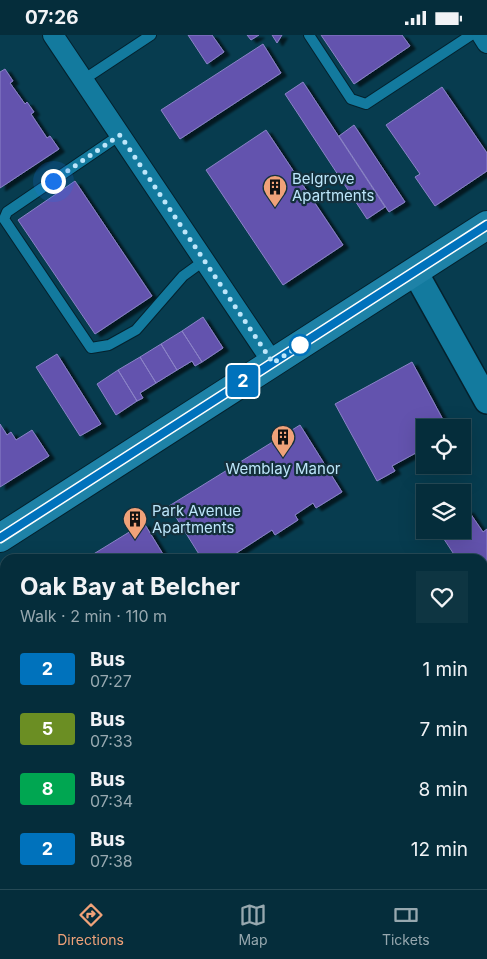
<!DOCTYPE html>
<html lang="en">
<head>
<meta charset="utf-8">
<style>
  :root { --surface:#052d3b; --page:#0e3542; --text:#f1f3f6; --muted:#97a8af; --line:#264955; --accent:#f0a279 }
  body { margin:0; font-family:Inter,sans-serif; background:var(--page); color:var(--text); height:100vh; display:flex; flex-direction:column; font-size:19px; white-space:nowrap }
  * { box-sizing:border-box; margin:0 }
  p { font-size:16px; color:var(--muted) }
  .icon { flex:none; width:28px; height:28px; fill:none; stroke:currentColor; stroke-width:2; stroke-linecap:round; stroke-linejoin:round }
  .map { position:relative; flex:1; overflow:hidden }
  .sheet { position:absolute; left:0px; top:519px; width:488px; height:336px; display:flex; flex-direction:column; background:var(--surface); border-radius:15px 15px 0 0; box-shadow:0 5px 20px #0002,0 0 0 1px var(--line) }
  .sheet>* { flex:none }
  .badge { padding:0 10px; border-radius:4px; font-size:18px; line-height:32px }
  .fabs { position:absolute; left:416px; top:384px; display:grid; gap:10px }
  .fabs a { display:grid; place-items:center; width:55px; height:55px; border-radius:0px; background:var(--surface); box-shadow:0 5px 20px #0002,0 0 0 1px var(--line); font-size:25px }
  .you { position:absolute; width:25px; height:25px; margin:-12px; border:4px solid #fff; border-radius:50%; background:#1a73e8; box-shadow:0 0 0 8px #1a73e833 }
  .map>.badge { position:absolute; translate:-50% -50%; box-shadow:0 0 0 2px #fff }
  .round { display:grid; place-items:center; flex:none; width:52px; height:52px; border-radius:0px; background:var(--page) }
  .summary { display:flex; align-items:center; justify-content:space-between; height:85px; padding:0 20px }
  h1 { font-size:24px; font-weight:700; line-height:38px }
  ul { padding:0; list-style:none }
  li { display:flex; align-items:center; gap:15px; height:60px; padding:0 20px }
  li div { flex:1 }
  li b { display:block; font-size:19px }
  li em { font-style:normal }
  li .badge { min-width:55px; font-weight:700; text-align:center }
  .status { display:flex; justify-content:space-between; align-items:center; height:35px; padding:0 25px; background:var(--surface); direction:ltr }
  .status svg { height:14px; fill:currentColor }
  .tab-bar { display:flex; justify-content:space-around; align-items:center; height:70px; border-top:1px solid var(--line); background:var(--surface); font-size:14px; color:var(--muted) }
  .tab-bar a { display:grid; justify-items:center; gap:2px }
  .tab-bar .current { color:var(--accent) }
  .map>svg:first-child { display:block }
  .building { fill:#6353ae; stroke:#8b83c7; filter:url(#shadow) }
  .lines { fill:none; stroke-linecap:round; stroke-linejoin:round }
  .service-casing { stroke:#04212d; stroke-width:12 }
  .minor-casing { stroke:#04212d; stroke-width:22 }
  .tertiary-casing { stroke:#04212d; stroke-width:28 }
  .secondary-casing { stroke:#04212d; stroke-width:30 }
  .service { stroke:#137a9e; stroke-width:10 }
  .minor { stroke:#137a9e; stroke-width:20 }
  .tertiary { stroke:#137a9e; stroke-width:25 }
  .secondary { stroke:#1e82a7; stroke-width:28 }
  .line-casing { stroke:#fff; stroke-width:11 }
  .line { stroke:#0072bc; stroke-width:8 }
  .walk { stroke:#bde6fa; stroke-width:5; stroke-dasharray:0 9 }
  .stop-dot { fill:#fff; stroke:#0072bc; stroke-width:2.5 }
  .labels { text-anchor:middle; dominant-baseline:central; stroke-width:4.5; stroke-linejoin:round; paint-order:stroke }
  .poi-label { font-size:15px; fill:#bde6fa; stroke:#14303c; text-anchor:start }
</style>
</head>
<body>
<div class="status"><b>07:26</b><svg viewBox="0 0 49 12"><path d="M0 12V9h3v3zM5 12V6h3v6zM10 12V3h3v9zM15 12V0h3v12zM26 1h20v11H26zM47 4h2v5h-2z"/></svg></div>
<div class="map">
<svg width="487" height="854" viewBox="0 0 487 854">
  <defs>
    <filter id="shadow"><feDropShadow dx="5.5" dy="3" stdDeviation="1" flood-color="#0009"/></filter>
  </defs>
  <rect width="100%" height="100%" fill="#073c4f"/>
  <path class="building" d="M 188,0 L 212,0 L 224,17 L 207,29 Z
    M 247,0 L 259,0 L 251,5 Z
    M 272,0 L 282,0 L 277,8 Z
    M 321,0 L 402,0 L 410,11 L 354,49 Z
    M 263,9 L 281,38 L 180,104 L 161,75 Z
    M 5,34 L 13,46 L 10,48 L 25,69 L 27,67 L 34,77 L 31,79 L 47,103 L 50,101 L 59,114 L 0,153 L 0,37 Z
    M 303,47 L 385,172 L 367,184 L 285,59 Z
    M 442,52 L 487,118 L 487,136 L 435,171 L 415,142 L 420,139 L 386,90 Z
    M 354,90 L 405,167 L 389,177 L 339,101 Z
    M 266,95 L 343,210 L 283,250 L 206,135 Z
    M 75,146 L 152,261 L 95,299 L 18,185 Z
    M 203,282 L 223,313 L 202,327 L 182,296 Z
    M 182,296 L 202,327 L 195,331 L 192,326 L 177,335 L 161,309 Z
    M 161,309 L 177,335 L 156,348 L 140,322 Z
    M 57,319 L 101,389 L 80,401 L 36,332 Z
    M 140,322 L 156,348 L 140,358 L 143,363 L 137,366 L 118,335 Z
    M 412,327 L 447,392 L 425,392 L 425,413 L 392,431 L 395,436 L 377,446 L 335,369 Z
    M 118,335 L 137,366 L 116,380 L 97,349 Z
    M 0,389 L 7,400 L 11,397 L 16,405 L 32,395 L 49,421 L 0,452 Z
    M 300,390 L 342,457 L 316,473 L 313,468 L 295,480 L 298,485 L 275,500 L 272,495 L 235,519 L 237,523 L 236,524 L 202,524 L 169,471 Z
    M 468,475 L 483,497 L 487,494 L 487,545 L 482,548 L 482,524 L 457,524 L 438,495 L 462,495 L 462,478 Z
    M 144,488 L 166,524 L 88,524 L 87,523 Z
    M 5,570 L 5,627 L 0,630 L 0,574 Z
    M 289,850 L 305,850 L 299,854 L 292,854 Z
    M 325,850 L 361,850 L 364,854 L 319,854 Z"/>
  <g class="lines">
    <g class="service-casing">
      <path id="service" d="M 309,0 L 351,64 L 366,69 L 471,0
        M 83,45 L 151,0
        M 120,100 L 7,177 L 4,184 L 91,313 L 109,310 L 136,295 L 183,241 L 205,225"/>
    </g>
    <g class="minor-casing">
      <path id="minor" d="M 53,0 L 273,328
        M 482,0 L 487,8
        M 0,750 L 5,756
        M 48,850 L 49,854"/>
    </g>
    <g class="tertiary-casing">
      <path id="tertiary" d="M 415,237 L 487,366"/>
    </g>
    <g class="secondary-casing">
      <path id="secondary" d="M 0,503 L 487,190"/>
    </g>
    <use href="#service" class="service"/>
    <use href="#minor" class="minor"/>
    <use href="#tertiary" class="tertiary"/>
    <use href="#secondary" class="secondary"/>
  </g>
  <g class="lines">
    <g class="line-casing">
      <path id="line" d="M 0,503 L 487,190"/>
    </g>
    <use href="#line" class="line"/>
    <path class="walk" d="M 53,146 L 120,100 L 273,328 L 304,308 L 300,310"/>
  </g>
  <defs>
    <g id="building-pin" transform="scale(1.25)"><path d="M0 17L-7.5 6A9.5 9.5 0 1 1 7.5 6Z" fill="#f0a279" stroke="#14303c"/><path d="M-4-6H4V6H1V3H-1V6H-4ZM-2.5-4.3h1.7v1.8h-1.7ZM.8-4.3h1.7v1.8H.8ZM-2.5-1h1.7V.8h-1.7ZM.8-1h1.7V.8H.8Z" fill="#111"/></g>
  </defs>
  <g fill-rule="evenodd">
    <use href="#building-pin" x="275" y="152"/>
    <use href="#building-pin" x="283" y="402"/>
    <use href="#building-pin" x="135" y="484"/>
  </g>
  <circle class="stop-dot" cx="300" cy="310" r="10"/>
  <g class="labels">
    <g class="poi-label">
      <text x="292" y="143">Belgrove<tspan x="292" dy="17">Apartments</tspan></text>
      <text x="283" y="433" text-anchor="middle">Wemblay Manor</text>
      <text x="152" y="475">Park Avenue<tspan x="152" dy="17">Apartments</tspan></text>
    </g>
  </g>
</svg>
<div class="fabs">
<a><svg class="icon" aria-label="locate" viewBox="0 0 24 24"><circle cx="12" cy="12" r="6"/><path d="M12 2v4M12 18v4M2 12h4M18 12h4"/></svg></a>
<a><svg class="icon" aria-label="layers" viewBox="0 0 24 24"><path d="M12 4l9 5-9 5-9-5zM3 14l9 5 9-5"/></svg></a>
</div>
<div class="you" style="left:53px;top:146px"></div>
<b class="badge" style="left:243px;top:346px;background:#0072bc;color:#fff">2</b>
<section class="sheet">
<div class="summary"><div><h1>Oak Bay at Belcher</h1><p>Walk · 2 min · 110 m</p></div><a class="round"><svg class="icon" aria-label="heart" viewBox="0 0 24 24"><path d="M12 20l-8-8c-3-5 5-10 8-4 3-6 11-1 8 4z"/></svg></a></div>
<ul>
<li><span class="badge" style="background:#0072bc;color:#fff">2</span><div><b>Bus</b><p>07:27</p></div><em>1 min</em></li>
<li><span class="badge" style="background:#6b8e23;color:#fff">5</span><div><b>Bus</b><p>07:33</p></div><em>7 min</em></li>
<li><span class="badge" style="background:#00a651;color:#fff">8</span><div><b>Bus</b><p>07:34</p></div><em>8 min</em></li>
<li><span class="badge" style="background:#0072bc;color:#fff">2</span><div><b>Bus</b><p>07:38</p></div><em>12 min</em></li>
</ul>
</section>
</div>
<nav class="tab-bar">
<a class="current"><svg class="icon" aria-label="directions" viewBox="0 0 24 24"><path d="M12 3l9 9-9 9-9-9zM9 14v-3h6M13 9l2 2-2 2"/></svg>Directions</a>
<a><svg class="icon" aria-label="map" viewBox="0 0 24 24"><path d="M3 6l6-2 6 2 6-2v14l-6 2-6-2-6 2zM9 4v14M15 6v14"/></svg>Map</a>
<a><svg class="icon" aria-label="tickets" viewBox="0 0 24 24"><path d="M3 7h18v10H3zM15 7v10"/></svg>Tickets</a>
</nav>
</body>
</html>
